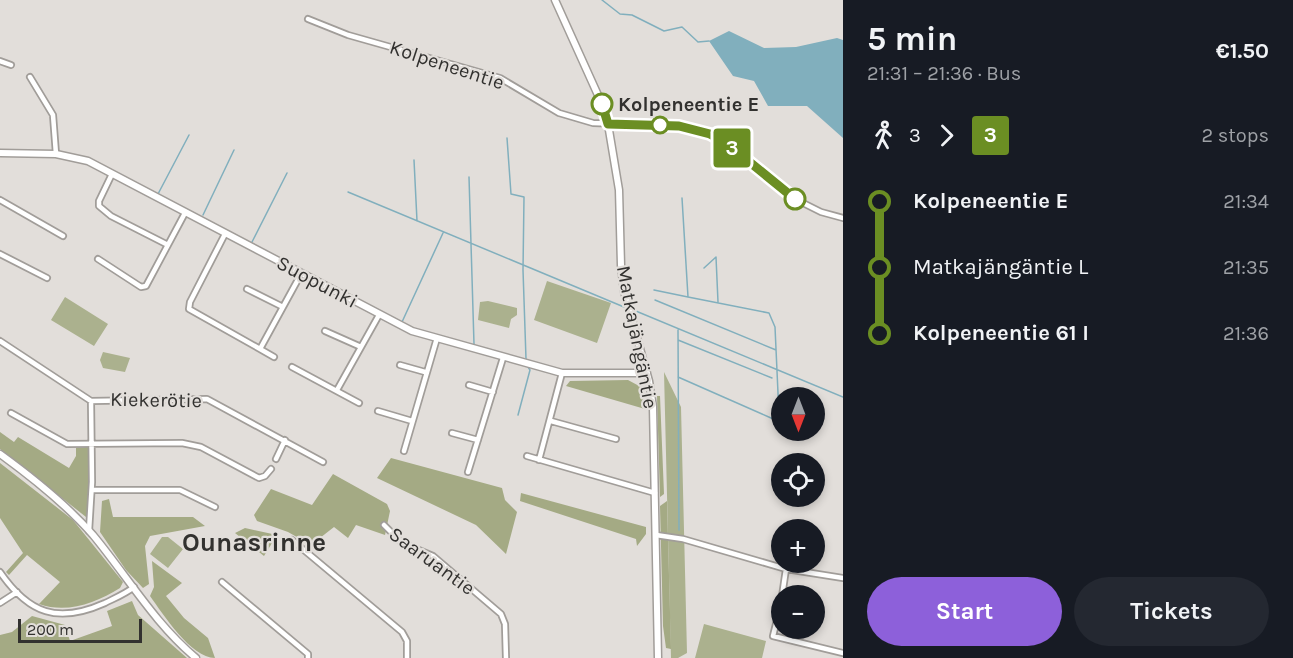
<!DOCTYPE html>
<html lang="en">
<head>
<meta charset="utf-8">
<style>
  :root { --surface:#171b24; --page:#242831; --text:#f1f3f6; --muted:#9ea1a6; --accent:#8d60da }
  body { margin:0; font-family:Karla,sans-serif; background:var(--page); color:var(--text); height:100vh; display:flex; flex-direction:column; font-size:22px; white-space:nowrap }
  * { box-sizing:border-box; margin:0 }
  p { font-size:20px; color:var(--muted) }
  .icon { flex:none; width:33px; height:33px; fill:none; stroke:currentColor; stroke-width:2; stroke-linecap:round; stroke-linejoin:round }
  .map { position:relative; flex:1; overflow:hidden }
  .panel { display:flex; flex-direction:column; background:var(--surface); width:450px }
  .panel>* { flex:none }
  .badge { padding:0 12px; border-radius:4px; font-size:21px; line-height:39px }
  .needle { width:39px; rotate:180deg }
  .fabs { position:absolute; left:771px; top:387px; display:grid; gap:12px }
  .fabs a { display:grid; place-items:center; width:54px; height:54px; border-radius:50%; background:var(--surface); box-shadow:0 3px 9px #0003; font-size:30px }
  .scale { position:absolute; left:18px; bottom:15px; width:124px; box-sizing:border-box; padding-left:6px; border:3px solid #32312f; border-top:0; font-size:16px; line-height:21px; white-space:nowrap; color:#32312f; -webkit-text-stroke:4px #e2deda; paint-order:stroke }
  .map>.badge { position:absolute; translate:-50% -50%; box-shadow:0 0 0 3px #fff }
  .legs { display:flex; align-items:center; gap:9px; height:66px; padding:0 24px; font-size:20px }
  .legs p { margin-inline-start:auto }
  .summary { display:flex; align-items:center; justify-content:space-between; height:102px; padding:0 24px }
  h1 { font-size:33px; font-weight:700; line-height:45px }
  .cta { display:flex; gap:12px; margin-top:auto; padding:12px 24px }
  .cta a { flex:1; height:69px; border-radius:36px; background:var(--accent); color:#fff; font-size:24px; font-weight:700; line-height:69px; text-align:center }
  .cta a+a { background:var(--page); color:var(--text) }
  ul { padding:0 24px; list-style:none }
  li { display:flex; align-items:center; gap:21px; height:66px; font-size:22px }
  li i { display:grid; place-items:center; width:9px; height:100%; margin:0 8px; background:currentColor }
  li i::after { content:''; width:15px; height:15px; margin:-8px; border:4px solid; border-radius:50%; background:var(--surface) }
  li p { margin-inline-start:auto }
  li:first-child i { background:linear-gradient(#0000 50%,currentColor 0) }
  li:last-child i { background:linear-gradient(currentColor 50%,#0000 0) }
  main { display:flex; flex:1; min-height:0 }
  .map>svg:first-child { display:block }
  .green { fill:#abb18e }
  .forest { fill:#a4aa84 }
  .water { fill:#81afbd }
  .lines { fill:none; stroke-linecap:round; stroke-linejoin:round }
  .stream { stroke:#81afbd; stroke-width:1.5 }
  .minor-casing { stroke:#a19d99; stroke-width:8 }
  .tertiary-casing { stroke:#a19d99; stroke-width:9 }
  .minor { stroke:#fff; stroke-width:4.5 }
  .tertiary { stroke:#fff; stroke-width:6 }
  .line-1-casing { stroke:#fff; stroke-width:14 }
  .line-1 { stroke:#6b8e23; stroke-width:9 }
  .stop-1-dot { fill:#fff; stroke:#6b8e23; stroke-width:3 }
  .labels { text-anchor:middle; dominant-baseline:central; stroke-width:4.5; stroke-linejoin:round; paint-order:stroke }
  .street-label { font-size:20px; fill:#32312f; stroke:#e2deda }
  .stop-label { font-size:20px; font-weight:bold; fill:#32312f; stroke:#e2deda; text-anchor:start }
  .district-label { font-size:26px; font-weight:bold; fill:#32312f; stroke:#e2deda }
</style>
</head>
<body>
<main>
<div class="map">
<svg width="843" height="658" viewBox="0 0 843 658">
  <rect width="100%" height="100%" fill="#e2deda"/>
  <path class="green" d="M 547,281 L 611,303 L 597,343 L 534,320 Z
    M 65,297 L 108,324 L 94,346 L 51,320 Z
    M 488,301 L 517,308 L 517,315 L 511,319 L 509,328 L 478,320 L 480,302 Z
    M 103,352 L 130,358 L 125,372 L 103,368 L 100,360 Z
    M 664,372 L 681,407 L 687,653 L 678,658 L 671,658 Z
    M 162,537 L 168,537 L 183,549 L 168,568 L 150,554 Z
    M 704,624 L 766,641 L 762,658 L 695,658 Z"/>
  <path class="forest" d="M 628,380 L 641,387 L 645,409 L 566,386 L 570,381 Z
    M 657,396 L 660,396 L 664,494 L 660,497 Z
    M 0,432 L 14,442 L 18,437 L 69,468 L 76,456 L 76,448 L 89,447 L 92,490 L 86,517 L 0,449 Z
    M 391,458 L 502,488 L 505,500 L 517,512 L 506,554 L 476,525 L 377,478 Z
    M 0,463 L 73,520 L 123,582 L 120,588 C 96,603 67,614 39,604 L 60,582 L 27,555 L 9,575 L 6,572 L 23,553 L 0,518 Z
    M 333,474 L 387,504 L 390,511 L 385,535 L 356,525 L 348,538 L 334,527 L 311,545 L 288,532 L 257,521 L 254,515 L 271,489 L 312,505 Z
    M 521,493 L 646,527 L 646,534 L 637,546 L 636,539 L 520,501 Z
    M 109,499 L 113,517 L 193,517 L 205,526 L 150,536 L 145,546 L 149,584 L 143,588 L 126,570 L 100,532 L 102,501 Z
    M 667,501 L 671,649 L 666,648 L 663,626 L 660,506 Z
    M 245,528 L 277,535 L 264,556 L 235,533 Z
    M 152,561 L 182,583 L 166,596 L 184,618 L 208,638 L 215,658 C 191,658 163,614 150,596 L 154,587 Z
    M 132,601 L 138,615 L 187,658 L 0,658 L 0,635 L 12,632 L 32,616 L 65,625 L 70,641 L 112,626 L 107,611 Z"/>
  <path class="water" d="M 729,31 L 764,48 L 796,47 L 837,38 L 843,40 L 843,138 L 807,106 L 768,106 L 754,81 L 733,76 L 709,41 Z"/>
  <g class="lines">
    <path class="stream" d="M 602,0 L 620,14 L 632,15 L 664,31 L 682,27 L 698,42 L 709,41
      M 507,138 L 511,194 L 524,197 L 523,270 L 526,359
      M 414,160 L 417,221
      M 469,177 L 474,344
      M 348,192 L 624,307
      M 158,194 L 189,135
      M 203,215 L 234,150
      M 252,242 L 287,173
      M 704,268 L 716,257 L 718,302
      M 654,290 L 688,297
      M 655,300 L 776,350
      M 631,309 L 843,397
      M 402,322 L 443,233
      M 678,330 L 679,530
      M 678,340 L 772,378
      M 678,377 L 771,418 L 777,419 L 779,415 L 775,327 L 769,313 L 688,297 L 682,198
      M 518,415 L 530,370 L 528,367"/>
    <g class="minor-casing">
      <path id="minor" d="M 308,19 L 348,35 L 500,78 L 559,113 L 593,123 L 679,126 L 710,134 L 725,142 L 797,200 L 821,212 L 843,218
        M 0,61 L 11,65
        M 30,77 L 53,115 L 56,154
        M 112,174 L 99,201 L 99,206 L 111,216 L 168,245
        M 0,200 L 63,236
        M 225,234 L 190,302 L 189,309 L 260,349 L 301,274
        M 0,254 L 47,278
        M 98,259 L 141,287 L 146,286 L 185,213
        M 247,289 L 283,307
        M 325,331 L 361,347
        M 0,341 L 91,401 L 207,399 L 323,462
        M 260,349 L 274,357
        M 400,365 L 425,372
        M 292,367 L 359,403
        M 469,385 L 493,392
        M 337,390 L 379,315
        M 378,411 L 412,421
        M 11,413 L 67,444 L 182,443 L 201,447 L 259,478 L 265,476 L 271,469
        M 551,421 L 616,439
        M 452,433 L 478,440
        M 404,451 L 437,338
        M 527,456 L 655,493
        M 276,459 L 285,440
        M 539,460 L 562,373
        M 468,472 L 503,358
        M 92,490 L 180,490 L 215,507
        M 384,525 L 402,543 L 433,556 L 501,614 L 505,624 L 506,658
        M 89,531 L 92,482 L 91,401
        M 656,535 L 683,539 L 786,569 L 843,578
        M 292,540 L 402,632 L 407,641 L 407,658
        M 0,572 C 29,614 58,624 105,603 C 115,598 125,594 134,587
        M 222,582 L 308,654 L 308,658
        M 782,596 L 786,569
        M 782,600 L 773,636 L 843,653
        M 0,603 L 17,592"/>
    </g>
    <g class="tertiary-casing">
      <path id="tertiary" d="M 555,0 L 602,104 L 608,124 L 619,190 L 621,265 L 624,291 L 649,381 L 653,407 L 658,658
        M 0,153 L 56,154 L 88,161 L 412,331 L 562,373 L 647,373
        M 0,454 C 33,478 66,504 93,535 C 127,576 155,624 196,658"/>
    </g>
    <use href="#minor" class="minor"/>
    <use href="#tertiary" class="tertiary"/>
  </g>
  <g class="lines">
    <g class="line-1-casing">
      <path id="line-1" d="M 602,104 L 608,124 L 679,126 L 710,134 L 725,142 L 795,199"/>
    </g>
    <use href="#line-1" class="line-1"/>
  </g>
  <g class="stop-1-dot">
    <circle cx="602" cy="104" r="10"/>
    <circle cx="660" cy="125" r="8"/>
    <circle cx="795" cy="199" r="10"/>
  </g>
  <g class="labels">
    <g class="street-label">
      <text transform="translate(447 65) rotate(18)">Kolpeneentie</text>
      <text transform="translate(317 282) rotate(28)">Suopunki</text>
      <text transform="translate(637 337) rotate(79)">Matkajängäntie</text>
      <text transform="translate(156 400) rotate(1)">Kiekerötie</text>
      <text transform="translate(432 561) rotate(36)">Saaruantie</text>
    </g>
    <g class="stop-label">
      <text x="618" y="104">Kolpeneentie E</text>
    </g>
    <g class="district-label">
      <text x="254" y="542">Ounasrinne</text>
    </g>
  </g>
</svg>
<div class="fabs">
<a><svg class="needle" viewBox="-14 -14 28 28"><path d="M0-13l5 13h-10z" fill="#e53935"/><path d="M0 13l5-13h-10z" fill="#9ea1a6"/></svg></a>
<a><svg class="icon" aria-label="locate" viewBox="0 0 24 24"><circle cx="12" cy="12" r="6"/><path d="M12 2v4M12 18v4M2 12h4M18 12h4"/></svg></a>
<a>+</a>
<a>−</a>
</div>
<div class="scale">200 m</div>
<b class="badge" style="left:732px;top:148px;background:#6b8e23;color:#fff">3</b>
</div>
<section class="panel">
<div class="summary"><div><h1>5 min</h1><p>21:31 – 21:36 · Bus</p></div><b>€1.50</b></div>
<div class="legs"><svg class="icon" aria-label="walk" viewBox="0 0 24 24"><circle cx="13" cy="4" r="2"/><path d="M13 8l-2 6 4 7M11 14l-3 7M7 12l3-4h3l4 4"/></svg>3<svg class="icon" aria-label="forward" viewBox="0 0 24 24"><path d="M9 5l7 7-7 7"/></svg><b class="badge" style="background:#6b8e23;color:#fff">3</b><p>2 stops</p></div>
<ul>
<li><i style="color:#6b8e23"></i><b>Kolpeneentie E</b><p>21:34</p></li>
<li><i style="color:#6b8e23"></i><span>Matkajängäntie L</span><p>21:35</p></li>
<li><i style="color:#6b8e23"></i><b>Kolpeneentie 61 I</b><p>21:36</p></li>
</ul>
<div class="cta"><a>Start</a><a>Tickets</a></div>
</section>
</main>
</body>
</html>
